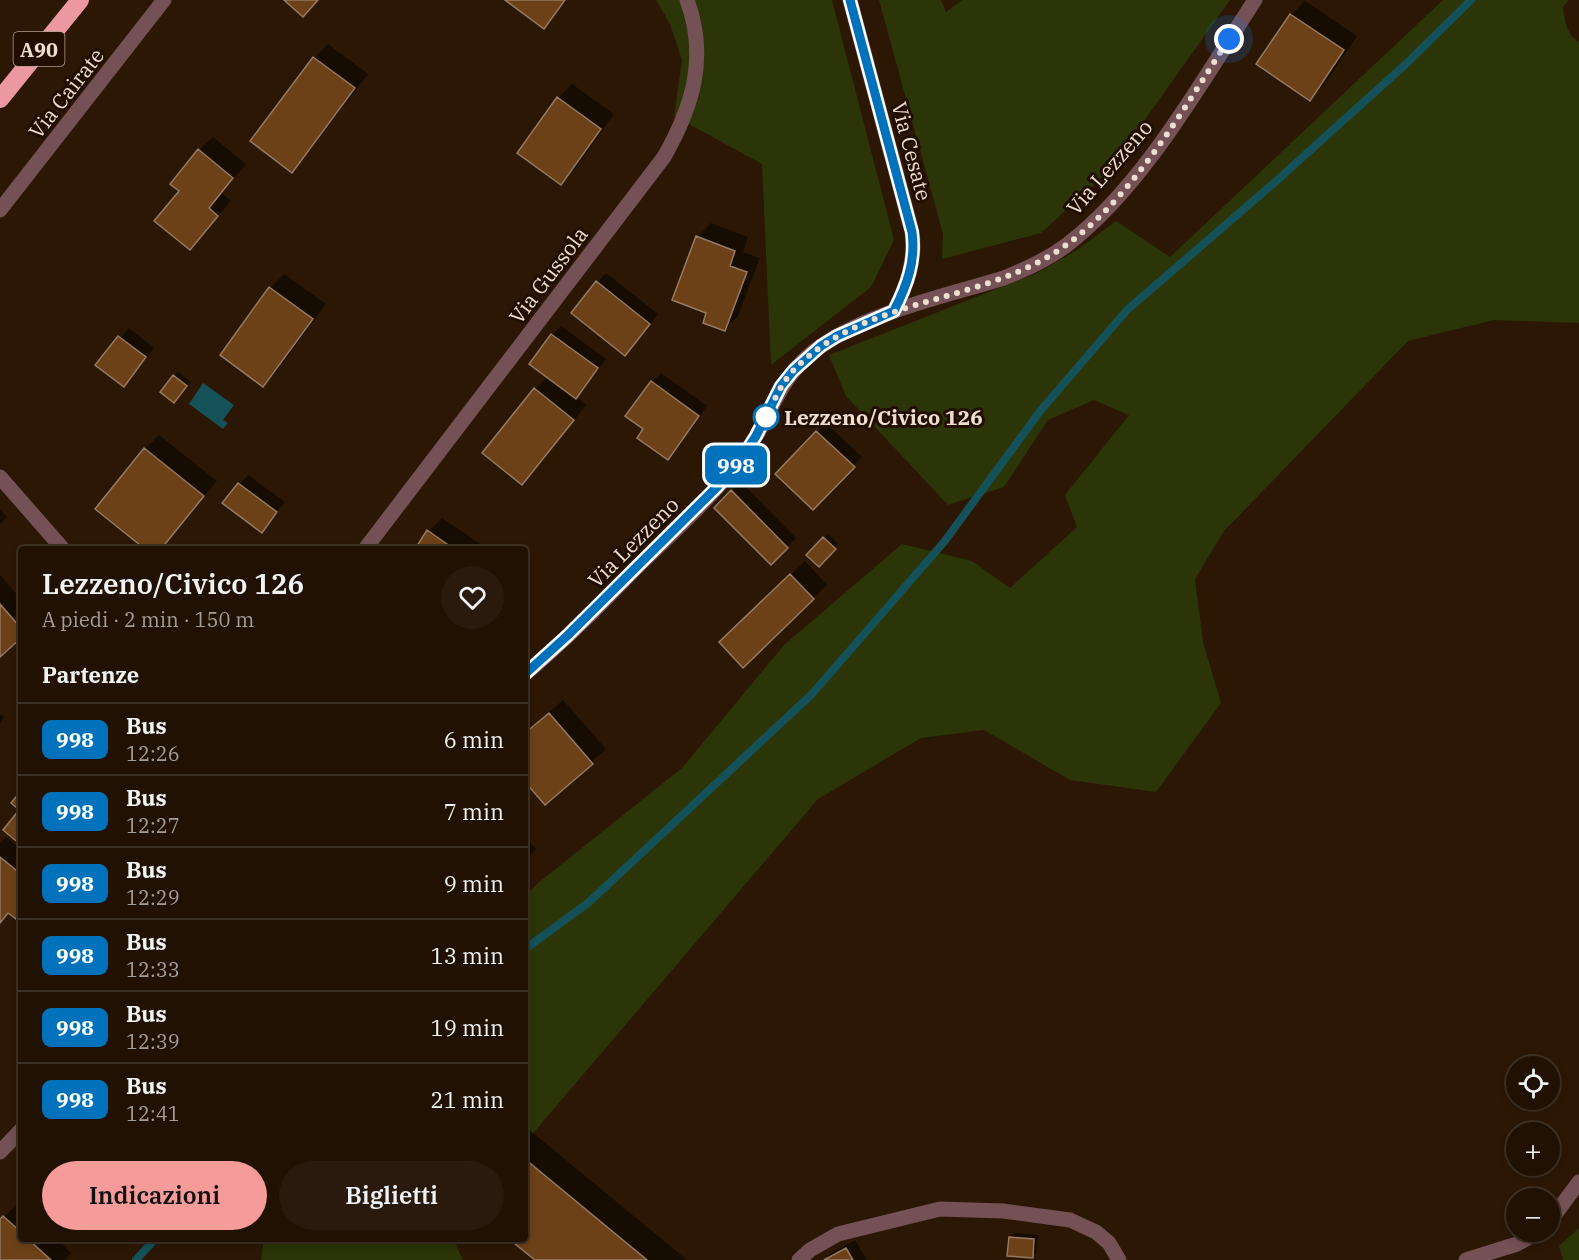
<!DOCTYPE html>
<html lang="it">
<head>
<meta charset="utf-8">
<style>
  :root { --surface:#211103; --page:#291a0d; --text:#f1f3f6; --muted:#a29d9a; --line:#3e3125; --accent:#f59b9a }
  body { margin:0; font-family:"IBM Plex Serif",serif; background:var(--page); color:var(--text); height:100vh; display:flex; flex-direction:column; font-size:22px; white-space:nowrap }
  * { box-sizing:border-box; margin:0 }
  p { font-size:20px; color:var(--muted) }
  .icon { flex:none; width:33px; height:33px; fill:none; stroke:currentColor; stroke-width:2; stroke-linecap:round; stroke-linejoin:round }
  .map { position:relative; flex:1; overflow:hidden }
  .panel { position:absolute; left:18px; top:546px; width:510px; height:696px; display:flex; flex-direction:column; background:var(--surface); border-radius:6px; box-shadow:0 3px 9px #0003,0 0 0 2px var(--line) }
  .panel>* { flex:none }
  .badge { padding:0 12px; border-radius:9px; font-size:21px; line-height:39px }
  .fabs { position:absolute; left:1506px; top:1056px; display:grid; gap:12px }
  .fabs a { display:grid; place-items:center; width:54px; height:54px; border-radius:50%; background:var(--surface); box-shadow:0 3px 9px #0003,0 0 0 2px var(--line); font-size:30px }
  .you { position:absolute; width:30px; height:30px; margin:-15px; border:4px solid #fff; border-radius:50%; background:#1a73e8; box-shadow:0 0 0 9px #1a73e833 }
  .map>.badge { position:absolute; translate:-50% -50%; box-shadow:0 0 0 3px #fff }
  h2 { padding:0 24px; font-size:22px; line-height:54px }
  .round { display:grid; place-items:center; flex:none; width:63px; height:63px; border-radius:32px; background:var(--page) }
  .headline { display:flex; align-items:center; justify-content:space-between; height:102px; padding:0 24px }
  h1 { font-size:28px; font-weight:600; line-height:45px }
  .action { display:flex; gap:12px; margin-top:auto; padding:12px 24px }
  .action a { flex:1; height:69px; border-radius:36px; background:var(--accent); color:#111; font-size:24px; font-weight:600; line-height:69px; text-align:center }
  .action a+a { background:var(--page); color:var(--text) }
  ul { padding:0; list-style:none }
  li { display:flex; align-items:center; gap:18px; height:72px; padding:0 24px; border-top:2px solid var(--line) }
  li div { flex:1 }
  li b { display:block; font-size:22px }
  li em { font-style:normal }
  li .badge { min-width:66px; font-weight:700; text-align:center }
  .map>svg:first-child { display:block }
  .green { fill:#2b3507 }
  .water { fill:#145159 }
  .shadow { fill:#0007 }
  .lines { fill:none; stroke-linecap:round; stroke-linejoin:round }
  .stream { stroke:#145159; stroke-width:8 }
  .building { fill:#6c4117; stroke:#957a64; stroke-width:1.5 }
  .minor { stroke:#735154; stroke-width:15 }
  .highway { stroke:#ec98a1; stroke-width:18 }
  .line-casing { stroke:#fff; stroke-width:14 }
  .line { stroke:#0072bc; stroke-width:9 }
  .walk { stroke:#edded2; stroke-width:6; stroke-dasharray:0 10.8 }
  .stop-dot { fill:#fff; stroke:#0072bc; stroke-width:3 }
  .labels { text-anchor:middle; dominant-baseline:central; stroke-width:6; stroke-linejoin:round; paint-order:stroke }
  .shield { fill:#220e00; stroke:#b0a093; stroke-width:1.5 }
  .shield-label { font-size:20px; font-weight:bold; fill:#edded2 }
  .street-label { font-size:21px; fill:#edded2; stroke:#220e00 }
  .stop-label { font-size:21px; font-weight:bold; fill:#edded2; stroke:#220e00; text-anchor:start }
</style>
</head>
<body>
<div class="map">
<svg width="1579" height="1260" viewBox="0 0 1579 1260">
  <rect width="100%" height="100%" fill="#2c1704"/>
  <path class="green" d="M 656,0 L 832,0 L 894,240 L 871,287 L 771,365 L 762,164 L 674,116 L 682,60 L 670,24 Z
    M 879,0 L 941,0 L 946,12 L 962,0 L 1230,0 L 1107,173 L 1041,233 L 942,259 L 943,234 Z
    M 1443,0 L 1569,0 L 1563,7 C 1565,21 1566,34 1579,42 L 1579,323 L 1494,320 L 1408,341 L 1224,531 L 1195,579 L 1203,642 L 1221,703 L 1156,792 L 1070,780 L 984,730 L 921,738 L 818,799 L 529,1138 L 525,1138 L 525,896 L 538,883 L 682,768 L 784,645 L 902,544 L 972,561 L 1010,588 L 1077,527 L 1065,495 L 1129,415 L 1094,400 L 1048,420 L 1004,487 L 948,505 L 846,396 L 829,355 L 1037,273 L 1077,250 L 1116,221 L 1170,257 Z
    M 1579,1228 L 1579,1260 L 1563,1260 L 1559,1246 Z
    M 264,1239 L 453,1239 L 463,1260 L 261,1260 Z"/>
  <path class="water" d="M 203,383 L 234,405 L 223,420 L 228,423 L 223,429 L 189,404 Z"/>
  <path class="shadow" d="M 508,0 L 567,0 L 544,27 Z
    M 1305,1 L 1357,36 L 1324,85 L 1310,99 L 1291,15 Z
    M 328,44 L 368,74 L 305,157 L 292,171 L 314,58 Z
    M 572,84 L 614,114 L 575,169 L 561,183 L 519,153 L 558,98 Z
    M 213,137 L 246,164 L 222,193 L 231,201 L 190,248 L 181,191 L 199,150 Z
    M 711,223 L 748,237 L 743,252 L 760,258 L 738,316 L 724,330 L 697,237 Z
    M 606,273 L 658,314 L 634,345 L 597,282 Z
    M 284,274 L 326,304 L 277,371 L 263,385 L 222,354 L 270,288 Z
    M 561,326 L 606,359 L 576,397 L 586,405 L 536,469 L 522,483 L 535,389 L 548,376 L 552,335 Z
    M 129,328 L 154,348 L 124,385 L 98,364 Z
    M 178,372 L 190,381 L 178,397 L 174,376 Z
    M 661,373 L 707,406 L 677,449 L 667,458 L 645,429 L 652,382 Z
    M 826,423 L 862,457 L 813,508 L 777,474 Z
    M 159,435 L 217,481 L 161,549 L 148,549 L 97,509 L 145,449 Z
    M 248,475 L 285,502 L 262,531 L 224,503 Z
    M 741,482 L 796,538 L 771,563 L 716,507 Z
    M 0,509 L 7,517 L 0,524 Z
    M 442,518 L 485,547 L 483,549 L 417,549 L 429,531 Z
    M 828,534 L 838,544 L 819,565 L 808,555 Z
    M 805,561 L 827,585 L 743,666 L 721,642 Z
    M 0,575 L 21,599 L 21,636 L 0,655 Z
    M 563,700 L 606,749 L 545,803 L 525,780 L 525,733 Z
    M 0,714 L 4,717 L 0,724 Z
    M 6,837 L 21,849 L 21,921 L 10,912 L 0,924 L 0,843 Z
    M 525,837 L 536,849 L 525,860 Z
    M 526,1127 L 687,1260 L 537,1260 L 512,1239 L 525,1239 Z
    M 18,1203 L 21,1206 L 21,1239 L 57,1239 L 71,1253 L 65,1260 L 0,1260 L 0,1221 Z
    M 1015,1233 L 1038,1235 L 1036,1253 L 1032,1257 L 1011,1237 Z
    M 855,1240 L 867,1260 L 824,1260 L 831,1253 Z"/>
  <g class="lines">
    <path class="stream" d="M 525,949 L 588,903 L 812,694 L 944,542 L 1041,410 L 1127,310 L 1274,183 L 1407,63 L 1471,0
      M 136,1260 L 155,1239"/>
  </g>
  <path class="building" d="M 284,0 L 318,0 L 303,17 Z
    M 505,0 L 565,0 L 544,29 Z
    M 1290,14 L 1344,50 L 1310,101 L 1256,64 Z
    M 313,57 L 355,88 L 292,173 L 250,141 Z
    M 557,97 L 601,129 L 561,185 L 517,153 Z
    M 198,149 L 233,178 L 209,208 L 218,216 L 190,250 L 154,221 L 179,191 L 170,184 Z
    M 696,236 L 735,251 L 730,266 L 747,272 L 725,331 L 703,323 L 706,313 L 672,300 Z
    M 596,281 L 650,324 L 625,356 L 571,313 Z
    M 269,287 L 313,319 L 263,387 L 220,355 Z
    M 551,334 L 598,368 L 576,399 L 529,364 Z
    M 118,336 L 146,357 L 124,387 L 95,365 Z
    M 173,375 L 187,386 L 174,403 L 160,392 Z
    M 651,381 L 699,416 L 668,460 L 637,438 L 643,429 L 625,416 Z
    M 534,388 L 574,420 L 522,485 L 482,453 Z
    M 816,431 L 855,467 L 813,510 L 775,474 Z
    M 144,448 L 204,496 L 161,549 L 145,549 L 95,509 Z
    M 238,483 L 277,512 L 262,533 L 222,503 Z
    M 731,490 L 788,548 L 771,565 L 714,508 Z
    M 427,530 L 454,549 L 415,549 Z
    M 823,537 L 836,549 L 819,567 L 806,555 Z
    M 790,574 L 814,599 L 743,668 L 719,642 Z
    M 0,604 L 21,628 L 21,638 L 0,657 Z
    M 549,713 L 593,764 L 545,805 L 525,782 L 525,733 Z
    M 21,791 L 21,845 L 3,830 L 19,810 L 11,803 Z
    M 0,857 L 21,874 L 21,923 L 8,913 L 0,923 Z
    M 525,1159 L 647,1260 L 535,1260 L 509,1239 L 525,1239 Z
    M 3,1216 L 21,1232 L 21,1239 L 28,1239 L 51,1260 L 0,1260 L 0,1219 Z
    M 1009,1237 L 1034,1239 L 1033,1258 L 1007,1256 Z
    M 846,1248 L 853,1260 L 824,1260 Z"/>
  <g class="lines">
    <path class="minor" d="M 850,0 L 912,232 C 916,261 907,285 894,311
      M 0,210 L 164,0
      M 0,477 L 63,549
      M 365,549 L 664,157 C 693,106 708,57 687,0
      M 525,674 C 566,640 603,602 640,564 C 676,530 713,496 743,456 C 774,415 775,378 821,346 C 871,312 945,296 1004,278 C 1026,269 1049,259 1068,244 C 1144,186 1203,79 1255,0
      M 0,1152 L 21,1130
      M 1550,1221 L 1579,1182
      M 799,1260 L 810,1250 L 838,1234 L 940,1209 L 1003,1211 L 1070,1220 L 1096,1232 L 1109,1243 L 1119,1260
      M 1466,1260 L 1517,1244 L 1538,1232"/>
    <path class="highway" d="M 0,99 L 80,0"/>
  </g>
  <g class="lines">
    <g class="line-casing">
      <path id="line" d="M 525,674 L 567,636 L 717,487 L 743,456 L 756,436 L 781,386 L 793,371 L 821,346 L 837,336 L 894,311 C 907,285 916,261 912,232 L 850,0"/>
    </g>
    <use href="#line" class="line"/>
    <path class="walk" d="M 766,417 C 773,404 780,385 792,372 C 858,300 971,304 1051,255 C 1126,210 1182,111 1229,39"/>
  </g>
  <circle class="stop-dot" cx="766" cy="417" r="12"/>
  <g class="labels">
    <rect class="shield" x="13.5" y="32" width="51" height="34" rx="4.5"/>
    <g class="shield-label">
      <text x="39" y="49">A90</text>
    </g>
    <g class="street-label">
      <text transform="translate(66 93) rotate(-52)">Via Cairate</text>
      <text transform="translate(912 151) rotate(75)">Via Cesate</text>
      <text transform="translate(1109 167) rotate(-49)">Via Lezzeno</text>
      <text transform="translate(548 275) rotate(-53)">Via Gussola</text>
      <text transform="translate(633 542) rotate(-45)">Via Lezzeno</text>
    </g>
    <g class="stop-label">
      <text x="784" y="417">Lezzeno/Civico 126</text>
    </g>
  </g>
</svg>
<div class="fabs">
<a><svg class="icon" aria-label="locate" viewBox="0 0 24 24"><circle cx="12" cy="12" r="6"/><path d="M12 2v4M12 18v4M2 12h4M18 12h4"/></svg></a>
<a>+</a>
<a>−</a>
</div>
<div class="you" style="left:1229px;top:39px"></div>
<b class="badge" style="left:736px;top:465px;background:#0072bc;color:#fff">998</b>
<section class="panel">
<div class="headline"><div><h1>Lezzeno/Civico 126</h1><p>A piedi · 2 min · 150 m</p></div><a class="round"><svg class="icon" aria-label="heart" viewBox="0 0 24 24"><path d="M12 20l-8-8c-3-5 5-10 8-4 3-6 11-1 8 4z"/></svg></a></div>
<h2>Partenze</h2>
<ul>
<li><span class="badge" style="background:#0072bc;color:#fff">998</span><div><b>Bus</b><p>12:26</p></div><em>6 min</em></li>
<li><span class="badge" style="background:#0072bc;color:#fff">998</span><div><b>Bus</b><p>12:27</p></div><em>7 min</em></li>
<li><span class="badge" style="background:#0072bc;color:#fff">998</span><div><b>Bus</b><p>12:29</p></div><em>9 min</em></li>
<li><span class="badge" style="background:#0072bc;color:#fff">998</span><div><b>Bus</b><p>12:33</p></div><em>13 min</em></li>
<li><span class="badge" style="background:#0072bc;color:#fff">998</span><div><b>Bus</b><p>12:39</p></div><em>19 min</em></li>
<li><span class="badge" style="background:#0072bc;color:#fff">998</span><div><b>Bus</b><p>12:41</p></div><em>21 min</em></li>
</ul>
<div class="action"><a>Indicazioni</a><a>Biglietti</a></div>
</section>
</div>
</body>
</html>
